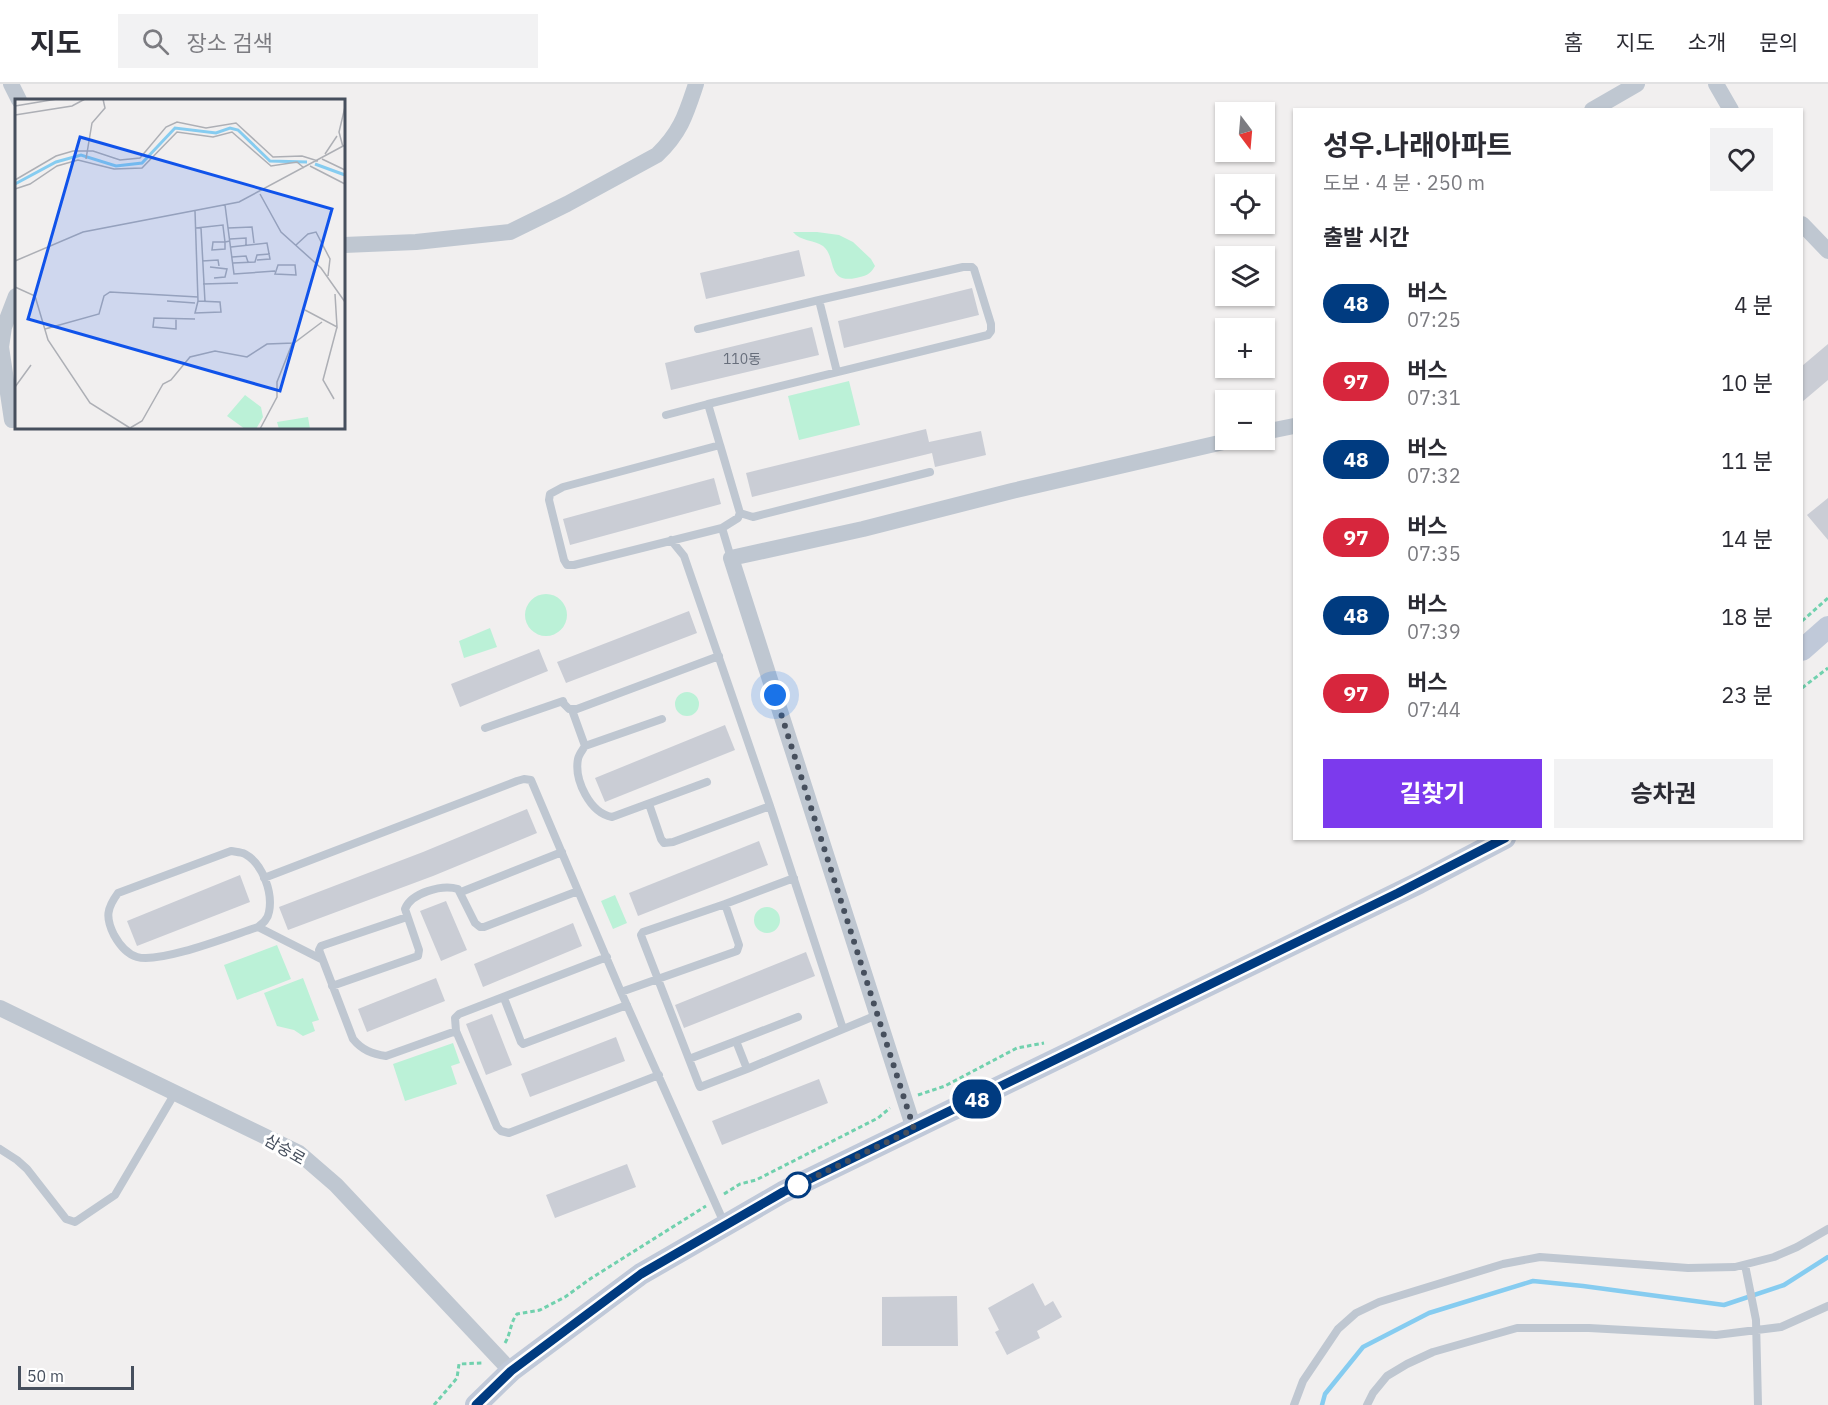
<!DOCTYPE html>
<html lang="ko">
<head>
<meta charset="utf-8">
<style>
  :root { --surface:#fff; --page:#f2f2f3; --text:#2b2b33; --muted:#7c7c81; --line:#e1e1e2; --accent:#7c3aed }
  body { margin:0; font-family:"IBM Plex Sans","Noto Sans KR",sans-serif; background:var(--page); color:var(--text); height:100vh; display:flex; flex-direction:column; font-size:22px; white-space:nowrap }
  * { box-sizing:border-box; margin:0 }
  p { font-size:20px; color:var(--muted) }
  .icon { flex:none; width:33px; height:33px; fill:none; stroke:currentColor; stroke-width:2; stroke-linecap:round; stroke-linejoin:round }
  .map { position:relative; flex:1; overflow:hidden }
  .side { position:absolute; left:1293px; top:24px; width:510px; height:732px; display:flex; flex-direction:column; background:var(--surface); border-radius:0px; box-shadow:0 2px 4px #0004 }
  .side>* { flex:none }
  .badge { padding:0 12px; border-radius:20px; font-size:21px; line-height:39px }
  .needle { width:39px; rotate:164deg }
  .fabs { position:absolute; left:1215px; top:18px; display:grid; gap:12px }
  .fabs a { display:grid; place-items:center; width:60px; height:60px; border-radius:0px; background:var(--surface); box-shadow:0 2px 4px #0004; font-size:30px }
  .scale { position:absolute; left:18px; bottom:15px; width:116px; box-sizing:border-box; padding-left:6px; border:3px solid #464f5d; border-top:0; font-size:16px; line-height:21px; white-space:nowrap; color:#464f5d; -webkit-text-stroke:4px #fff; paint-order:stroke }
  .you { position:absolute; width:30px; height:30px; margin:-15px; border:4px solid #fff; border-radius:50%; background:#1a73e8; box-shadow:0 0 0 9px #1a73e833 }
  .map>.badge { position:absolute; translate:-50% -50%; box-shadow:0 0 0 3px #fff }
  h2 { padding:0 30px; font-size:22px; line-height:54px }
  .round { display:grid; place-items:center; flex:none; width:63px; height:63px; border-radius:0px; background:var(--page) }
  .overview { display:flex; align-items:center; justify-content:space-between; height:102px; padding:0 30px }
  h1 { font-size:28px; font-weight:700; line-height:45px }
  .primary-button { display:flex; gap:12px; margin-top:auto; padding:12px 30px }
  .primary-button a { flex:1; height:69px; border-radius:0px; background:var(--accent); color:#fff; font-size:24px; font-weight:700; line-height:69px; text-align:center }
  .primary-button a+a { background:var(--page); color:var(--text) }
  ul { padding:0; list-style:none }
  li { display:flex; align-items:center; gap:18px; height:78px; padding:0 30px }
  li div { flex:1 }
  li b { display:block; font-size:22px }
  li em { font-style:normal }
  li .badge { min-width:66px; font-weight:700; text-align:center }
  header { display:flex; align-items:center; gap:36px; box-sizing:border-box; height:84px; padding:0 30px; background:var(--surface); border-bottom:2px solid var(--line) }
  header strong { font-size:28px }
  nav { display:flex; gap:33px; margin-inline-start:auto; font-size:21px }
  .search { width:420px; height:54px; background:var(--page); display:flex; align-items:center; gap:15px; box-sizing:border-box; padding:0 21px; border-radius:0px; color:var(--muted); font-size:22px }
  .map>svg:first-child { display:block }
  .green { fill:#bbf1d7 }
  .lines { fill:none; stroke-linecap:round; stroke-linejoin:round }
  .stream { stroke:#86ccf0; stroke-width:4.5 }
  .building { fill:#cacdd5 }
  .path { stroke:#71d1ae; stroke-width:3; stroke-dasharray:4.5 3; stroke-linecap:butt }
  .service { stroke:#bfc7d1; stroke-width:8 }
  .minor { stroke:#bfc7d1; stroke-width:16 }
  .secondary { stroke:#c0c9d9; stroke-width:22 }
  .line-casing { stroke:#fff; stroke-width:14 }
  .line { stroke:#003b80; stroke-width:9 }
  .walk { stroke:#464f5d; stroke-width:6; stroke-dasharray:0 10.8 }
  .stop-dot { fill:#fff; stroke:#003b80; stroke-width:3 }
  .labels { text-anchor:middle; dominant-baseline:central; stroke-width:6; stroke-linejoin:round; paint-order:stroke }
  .number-label { font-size:14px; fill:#676e7b }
  .street-label { font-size:16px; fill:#464f5d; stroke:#fff }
  .inset-river { fill:none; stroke:#86ccf0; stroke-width:3 }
  .inset-road { fill:none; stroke:#adafb5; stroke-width:1.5 }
  .view { fill:#1053ea; fill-opacity:0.15; stroke:#1053ea; stroke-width:3 }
  .inset-edge { fill:none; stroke:#464f5d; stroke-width:3 }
</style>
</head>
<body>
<header>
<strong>지도</strong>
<div class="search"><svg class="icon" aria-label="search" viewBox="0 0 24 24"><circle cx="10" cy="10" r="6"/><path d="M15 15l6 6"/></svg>장소 검색</div>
<nav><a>홈</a><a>지도</a><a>소개</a><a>문의</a></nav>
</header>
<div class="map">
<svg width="1828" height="1321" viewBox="0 0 1828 1321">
  <rect width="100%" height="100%" fill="#f1efef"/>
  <path class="green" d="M 793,148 L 817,148 L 839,151 L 853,158 L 871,175 L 875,182 C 870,191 865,192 856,194 C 826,200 837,173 823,162 C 814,156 800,157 793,148 Z
    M 849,297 L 860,341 L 799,356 L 788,312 Z
    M525 531a21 21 0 1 1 42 0a21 21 0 1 1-42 0Z
    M 490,544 L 497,563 L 464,574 L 459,557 Z
    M675 620a12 12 0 1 1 24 0a12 12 0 1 1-24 0Z
    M 615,811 L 627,839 L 613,845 L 601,817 Z
    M754 836a13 13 0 1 1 26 0a13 13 0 1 1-26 0Z
    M 277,861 L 291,895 L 237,916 L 224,881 Z
    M 303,894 L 319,936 L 312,938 L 315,947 L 303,952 L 294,946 L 277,942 L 264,909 Z
    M 453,959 L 460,979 L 451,982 L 457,1000 L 405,1017 L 393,980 Z"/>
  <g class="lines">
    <path class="stream" d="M 1322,1321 L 1325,1310 L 1363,1263 L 1429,1229 L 1533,1197 L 1583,1202 L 1724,1221 L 1784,1201 L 1828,1173"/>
  </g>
  <path class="building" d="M 799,166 L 805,192 L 706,215 L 700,189 Z
    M 972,204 L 979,231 L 844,264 L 838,237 Z
    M 812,243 L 819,271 L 671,306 L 665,279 Z
    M 1828,260 L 1828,296 L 1802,318 L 1802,282 Z
    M 926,345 L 929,358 L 981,347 L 986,371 L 935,383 L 932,369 L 752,413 L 746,389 Z
    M 714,394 L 721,420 L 570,461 L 563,435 Z
    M 1828,414 L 1828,456 L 1807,431 Z
    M 689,527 L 697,549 L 566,599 L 557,578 Z
    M 539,565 L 548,587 L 460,623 L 451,600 Z
    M 725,641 L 735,666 L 605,718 L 595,694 Z
    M 527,725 L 537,749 L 433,792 L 288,846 L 279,823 L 423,768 Z
    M 759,757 L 768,781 L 638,832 L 629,809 Z
    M 240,791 L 250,818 L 137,862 L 127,837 Z
    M 446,817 L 467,866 L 441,877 L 420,827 Z
    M 573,839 L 582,862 L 483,903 L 474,880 Z
    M 806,868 L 815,892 L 684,944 L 675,921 Z
    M 436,894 L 445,917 L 367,948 L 358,925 Z
    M 492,930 L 512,981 L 486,991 L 466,940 Z
    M 616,953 L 625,977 L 530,1013 L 521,990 Z
    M 819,995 L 828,1019 L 722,1061 L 712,1037 Z
    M 627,1080 L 636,1103 L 555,1134 L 546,1111 Z
    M 1033,1199 L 1045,1222 L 1053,1217 L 1062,1233 L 1037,1247 L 1040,1254 L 1007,1271 L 995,1248 L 999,1246 L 988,1224 Z
    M 957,1212 L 958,1262 L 882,1262 L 882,1213 Z"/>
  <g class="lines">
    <path class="path" d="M 1802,537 L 1828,514
      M 1802,604 L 1828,584
      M 918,1011 L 945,1002 L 1017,964 L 1044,959
      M 724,1110 L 740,1100 L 756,1096 L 878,1034 L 890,1024
      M 505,1259 C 511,1249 510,1239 517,1230 L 540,1226 L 565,1213 L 590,1195 L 706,1122
      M 434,1321 L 457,1294 L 459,1280 L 482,1279"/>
    <path class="service" d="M 698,245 L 819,216
      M 708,320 L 988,251 L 991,247 L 991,240 L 974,185 L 972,183 L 963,183 L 819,216 L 837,288
      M 666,331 L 708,320 L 720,361
      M 740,429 L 753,433 L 930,388
      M 722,444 L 738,434 L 740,429 L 720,361 L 563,403 L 550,410 L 549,416 L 564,476 L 567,481 L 574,481 L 722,444 L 731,474
      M 671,456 L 684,472 L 770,722 L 843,945
      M 572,626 L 585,662
      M 662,635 L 585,662 C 582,667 579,670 578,675 C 574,696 590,729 612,733 L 707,698
      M 485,644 L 563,617 L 564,620 L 569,625 L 577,625 L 719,572
      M 649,720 L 661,755 L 664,759 L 673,758 L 770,722
      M 231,767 C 236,768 241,768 245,770 C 263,780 273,809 269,828 C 268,835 263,839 258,843 C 233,851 160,880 137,873 C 127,870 119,860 114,851 C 105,833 107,824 118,809 Z
      M 264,794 L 517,697 L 524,695 L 531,696 L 621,908 L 725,1141
      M 461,808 L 562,768
      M 725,820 L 794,794
      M 407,833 L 321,862 L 319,866 L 353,955 C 362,966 372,970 386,972 L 456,947
      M 258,843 L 321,875
      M 607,873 L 459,930 L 455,934 L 456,947 L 497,1043 L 501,1047 L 509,1049 L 659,991
      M 332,902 L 418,872 L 419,866 L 405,825 C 411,809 442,800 458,805 L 475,839 L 480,843 L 484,843 L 578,807
      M 621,908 L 737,867 L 739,861 L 725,820 L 643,848 L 641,851 L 642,854 L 699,1001 L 700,1003 L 747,985 L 877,931
      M 504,914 L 521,958 L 523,960 L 627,921
      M 736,957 L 798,933
      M 689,975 L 736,957 L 747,985
      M 0,1065 L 17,1076 L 27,1085 L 66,1135 L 75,1138 L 115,1111 L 175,1009
      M 1745,1181 L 1756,1236 L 1758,1321
      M 1294,1321 L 1303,1297 L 1338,1245 L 1356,1229 L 1379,1218 L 1503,1180 L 1540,1173 L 1688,1184 L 1735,1183 L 1774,1173 L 1797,1163 L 1828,1145
      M 1367,1321 L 1373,1309 L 1387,1292 L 1407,1280 L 1433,1268 L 1517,1244 L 1589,1244 L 1716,1251 L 1781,1243 L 1828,1222"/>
    <path class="minor" d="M 11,0 L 19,16
      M 1716,0 L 1731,26
      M 1592,26 L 1637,0
      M 1802,140 L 1828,167
      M 344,161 L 416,158 L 510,148 L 567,120 L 657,71 C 681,48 686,30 696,0
      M 12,336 L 1,263 L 4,243 L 16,212
      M 1264,348 L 1294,342
      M 0,924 L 299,1069 L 336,1101 L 511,1287
      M 914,1045 L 731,474 L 863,445 L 1012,407 L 1232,356"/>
    <path class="secondary" d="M 1802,566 L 1828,543
      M 476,1321 L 511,1287 L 641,1190 L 783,1108 L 1419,799 L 1505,754"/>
  </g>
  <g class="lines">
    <g class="line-casing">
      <path id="line" d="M 476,1321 L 511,1287 L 641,1190 L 783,1108 L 1398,809 L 1505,754"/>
    </g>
    <use href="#line" class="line"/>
    <path class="walk" d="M 775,611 L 914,1045 L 798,1101"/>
  </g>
  <circle class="stop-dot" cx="798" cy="1101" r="12"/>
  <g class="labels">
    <g class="number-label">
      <text x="742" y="275">110동</text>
    </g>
    <g class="street-label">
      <text transform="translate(285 1065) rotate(30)">삼숭로</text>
    </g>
  </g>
  <g transform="translate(15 15)">
    <rect width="330" height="330" fill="#f1efef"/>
    <path d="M 230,296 L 246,308 L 248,318 L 241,330 L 230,330 L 212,317 ZM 293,318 L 295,330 L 264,330 L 262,323 Z" fill="#bbf1d7"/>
    <path class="inset-river" d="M 300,65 L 330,76M 0,85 L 41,63 L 66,56 L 101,67 L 127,64 L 160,29 L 201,34 L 215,29 L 223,31 L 255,62 L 292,63"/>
    <path class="inset-road" d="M 0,7 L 42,0M 0,16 L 57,7 L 70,0M 328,48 L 324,33 L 330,8M 310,55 L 322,37M 71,60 L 77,24 L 90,9 L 88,0M 307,60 L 330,71M 295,67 L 330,85M 0,81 L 41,57 L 58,52 L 78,52 L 105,61 L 125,59 L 151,28 L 162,23 L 191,29 L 221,24 L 258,58 L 287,57 L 303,62M 0,90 L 15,85 L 42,67 L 63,61 L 99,70 L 127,69 L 162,33 L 198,38 L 217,33 L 256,67 L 282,63 L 289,69M 245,95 L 266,133 L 306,169 L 330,203M 210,106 L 219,175 L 260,172M 180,112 L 183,202 L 205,203 L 206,213 L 180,214 L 183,202M 181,129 L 208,126 L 208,127 L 210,143 L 210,150 L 197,151 L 198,143 L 210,143 L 215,142M 186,129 L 190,203M 213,129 L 237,128 L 239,144M 215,140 L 231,139 L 231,146M 281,146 L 293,135 L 301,133 L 315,160 L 313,177M 216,148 L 252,144 L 255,160 L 242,161M 217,158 L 231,157 L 233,163M 0,162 L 68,133 L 224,103 L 330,46M 187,162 L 203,161 L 204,167M 218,164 L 240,163 L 242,156 L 255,155M 280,166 L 281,176 L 260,175 L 263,166 ZM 195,168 L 212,170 L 210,178 L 199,179M 188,185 L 223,184M 0,188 L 20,197 L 33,241 L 75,304 L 115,329 L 127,322 L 148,285 L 156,281 L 175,258 L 200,252 L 232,258 L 252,245 L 279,244 L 307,223M 152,202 L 180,204M 290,211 L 322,228 L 320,195M 161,219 L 161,230 L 138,228 L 139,219 L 180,220M 30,230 L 84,215 L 89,197 L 95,193 L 183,198M 0,288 L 16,266M 319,300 L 308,281 L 322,228M 245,330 L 262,298 L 262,283 L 277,245"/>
    <path class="view" d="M 65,38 L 317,110 L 265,292 L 13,220 Z"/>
    <rect width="330" height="330" class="inset-edge"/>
  </g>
</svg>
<div class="fabs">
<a><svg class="needle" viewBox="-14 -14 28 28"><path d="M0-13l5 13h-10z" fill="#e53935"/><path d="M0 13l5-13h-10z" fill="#7c7c81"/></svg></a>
<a><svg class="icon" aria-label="locate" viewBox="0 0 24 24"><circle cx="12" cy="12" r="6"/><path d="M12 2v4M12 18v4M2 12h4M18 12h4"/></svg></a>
<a><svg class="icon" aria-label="layers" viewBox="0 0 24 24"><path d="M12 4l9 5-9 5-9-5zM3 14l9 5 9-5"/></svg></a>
<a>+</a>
<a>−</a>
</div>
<div class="scale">50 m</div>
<div class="you" style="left:775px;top:611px"></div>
<b class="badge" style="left:977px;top:1015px;background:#003b80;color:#fff">48</b>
<section class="side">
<div class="overview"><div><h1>성우.나래아파트</h1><p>도보 · 4 분 · 250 m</p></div><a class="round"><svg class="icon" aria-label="heart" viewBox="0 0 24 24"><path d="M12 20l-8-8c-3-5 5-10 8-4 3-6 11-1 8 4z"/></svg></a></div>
<h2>출발 시간</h2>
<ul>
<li><span class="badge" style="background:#003b80;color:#fff">48</span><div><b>버스</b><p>07:25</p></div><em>4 분</em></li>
<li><span class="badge" style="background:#d7263d;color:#fff">97</span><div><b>버스</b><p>07:31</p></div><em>10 분</em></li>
<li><span class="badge" style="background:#003b80;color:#fff">48</span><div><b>버스</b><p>07:32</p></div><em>11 분</em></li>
<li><span class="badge" style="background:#d7263d;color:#fff">97</span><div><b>버스</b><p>07:35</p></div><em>14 분</em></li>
<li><span class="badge" style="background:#003b80;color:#fff">48</span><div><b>버스</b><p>07:39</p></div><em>18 분</em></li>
<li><span class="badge" style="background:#d7263d;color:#fff">97</span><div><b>버스</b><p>07:44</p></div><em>23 분</em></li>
</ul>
<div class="primary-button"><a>길찾기</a><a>승차권</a></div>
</section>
</div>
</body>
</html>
